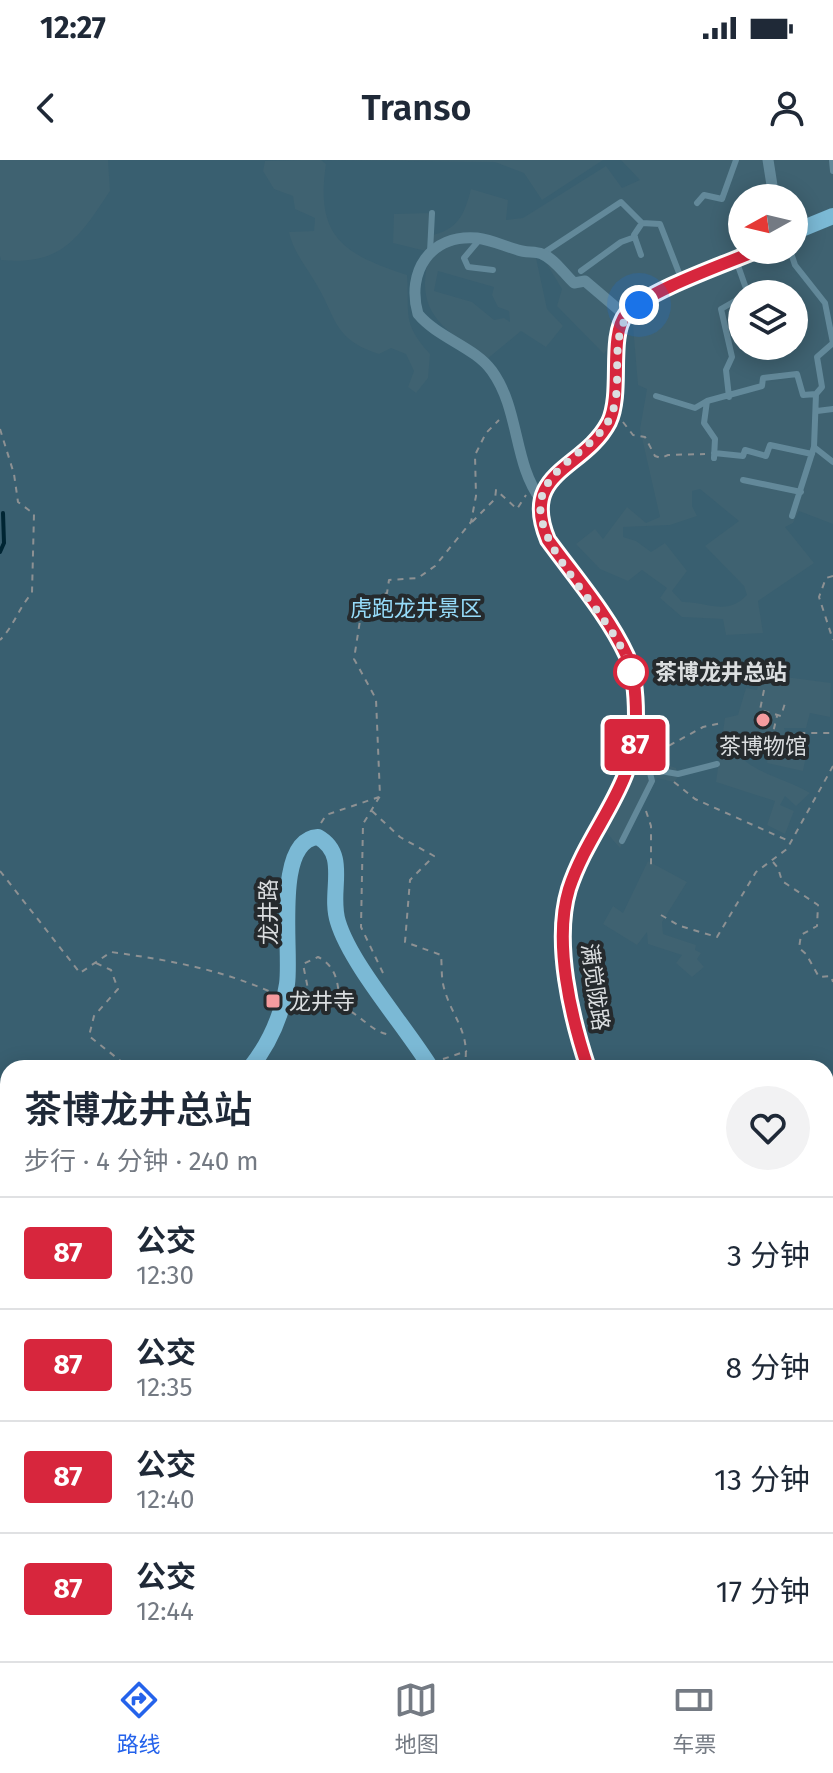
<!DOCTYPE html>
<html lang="zh">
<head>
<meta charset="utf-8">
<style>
  :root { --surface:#fff; --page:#f2f2f3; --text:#1f2937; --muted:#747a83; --line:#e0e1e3; --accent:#2563eb }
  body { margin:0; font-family:"Fira Sans","Noto Sans SC",sans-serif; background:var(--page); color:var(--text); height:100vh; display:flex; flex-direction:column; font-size:30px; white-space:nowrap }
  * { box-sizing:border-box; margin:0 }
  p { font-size:26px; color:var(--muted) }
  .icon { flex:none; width:44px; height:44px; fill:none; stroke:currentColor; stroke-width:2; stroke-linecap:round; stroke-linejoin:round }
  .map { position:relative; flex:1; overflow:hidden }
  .side { position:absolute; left:0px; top:900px; width:834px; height:602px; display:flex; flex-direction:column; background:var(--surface); border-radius:24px 24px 0 0; box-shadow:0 4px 20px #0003 }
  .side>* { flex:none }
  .badge { padding:0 16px; border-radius:6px; font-size:28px; line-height:52px }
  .needle { width:52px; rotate:262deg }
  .fabs { position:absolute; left:728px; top:24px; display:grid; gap:16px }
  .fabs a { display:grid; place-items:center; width:80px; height:80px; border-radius:50%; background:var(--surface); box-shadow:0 4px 20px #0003; font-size:40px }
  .you { position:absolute; width:40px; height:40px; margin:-20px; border:6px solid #fff; border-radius:50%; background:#1a73e8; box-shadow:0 0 0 12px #1a73e833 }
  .map>.badge { position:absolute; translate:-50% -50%; box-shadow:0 0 0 4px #fff }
  .round { display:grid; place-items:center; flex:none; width:84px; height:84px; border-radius:42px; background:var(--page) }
  .overview { display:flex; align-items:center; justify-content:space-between; height:136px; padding:0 24px }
  h1 { font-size:38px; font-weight:600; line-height:60px }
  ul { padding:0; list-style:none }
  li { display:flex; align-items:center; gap:24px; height:112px; padding:0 24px; border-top:2px solid var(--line) }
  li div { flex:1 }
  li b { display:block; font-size:30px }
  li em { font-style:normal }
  li .badge { min-width:88px; font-weight:700; text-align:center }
  .status { display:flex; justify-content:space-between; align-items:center; height:56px; padding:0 40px; background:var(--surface); direction:ltr }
  .status svg { height:22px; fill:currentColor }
  header { display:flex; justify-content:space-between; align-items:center; height:104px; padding:0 24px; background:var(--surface); font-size:36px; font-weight:600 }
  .menu { display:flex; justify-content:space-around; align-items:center; height:112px; border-top:2px solid var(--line); background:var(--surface); font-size:22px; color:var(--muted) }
  .menu a { display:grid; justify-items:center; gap:4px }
  .menu .active { color:var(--accent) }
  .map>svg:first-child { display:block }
  .green { fill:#3f6271; fill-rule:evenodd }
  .forest { fill:#395f70; fill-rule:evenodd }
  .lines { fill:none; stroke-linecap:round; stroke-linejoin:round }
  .stream { stroke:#002533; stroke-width:4 }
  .path { stroke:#8d9193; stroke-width:2; stroke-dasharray:6 6; stroke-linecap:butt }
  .lane { stroke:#63899a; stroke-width:6 }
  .street { stroke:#63899a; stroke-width:11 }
  .secondary { stroke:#7bb9d5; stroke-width:16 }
  .line-casing { stroke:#fff; stroke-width:18 }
  .line { stroke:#d7263d; stroke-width:12 }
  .walk { stroke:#dbdee0; stroke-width:8; stroke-dasharray:0 14.4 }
  .stop-dot { fill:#fff; stroke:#d7263d; stroke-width:4 }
  .poi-dot { fill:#f59b9e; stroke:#252a2d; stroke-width:3 }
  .labels { text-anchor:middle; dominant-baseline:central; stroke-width:8; stroke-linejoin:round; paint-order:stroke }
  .park-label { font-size:22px; fill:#96dbf9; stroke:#252a2d }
  .stop-label { font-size:22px; font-weight:bold; fill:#dbdee0; stroke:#252a2d; text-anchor:start }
  .poi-label { font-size:22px; fill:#dbdee0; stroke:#252a2d }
  .street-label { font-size:22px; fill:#dbdee0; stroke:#252a2d }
</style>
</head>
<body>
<div class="status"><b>12:27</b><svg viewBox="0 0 49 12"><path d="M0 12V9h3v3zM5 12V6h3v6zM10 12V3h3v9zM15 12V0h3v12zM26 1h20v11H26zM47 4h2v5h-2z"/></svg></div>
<header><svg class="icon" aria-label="back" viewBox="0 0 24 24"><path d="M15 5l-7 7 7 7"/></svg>Transo<svg class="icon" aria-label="person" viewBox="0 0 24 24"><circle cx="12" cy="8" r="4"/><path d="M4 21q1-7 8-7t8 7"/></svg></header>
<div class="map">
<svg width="833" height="1501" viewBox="0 0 833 1501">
  <rect width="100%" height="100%" fill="#2f3437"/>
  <path class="green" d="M 0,0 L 833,0 L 833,1501 L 0,1501 ZM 742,38 L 794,38 L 794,90 L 742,90 ZM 742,134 L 794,134 L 794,186 L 742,186 ZM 8,908 L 826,908 L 826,1494 L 8,1494 Z"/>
  <path class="forest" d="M 108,0 L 302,0 L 265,1 L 263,11 L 274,29 L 293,36 L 295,49 L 315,58 L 314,71 L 289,72 C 293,91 305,105 315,122 C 337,157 332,179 379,194 L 391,188 L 406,194 L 414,211 L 408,227 L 416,233 L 428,218 L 430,194 C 401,162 410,154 407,115 C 343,94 315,77 326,4 L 321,0 L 495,2 L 524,13 L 542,40 L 603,0 L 621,0 L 640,20 L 622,28 L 606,6 L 523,58 L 506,60 L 508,40 L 471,29 C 464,56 458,69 430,76 L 431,53 L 394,54 L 393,83 L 430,92 C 413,153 441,166 486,200 L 521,171 L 546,187 L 563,166 L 547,149 L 536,98 L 545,101 L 562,129 L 557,146 L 604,194 L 625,162 L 633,166 L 638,225 L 647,229 L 640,269 L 660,357 L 646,363 L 627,347 L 603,379 L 595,369 L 576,384 L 600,409 L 628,421 L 642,410 L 667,428 L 660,438 L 682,457 L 723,459 L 726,475 L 763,473 L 758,441 L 814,403 L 785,367 L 793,363 L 799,351 L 833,364 L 833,1241 L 826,1241 L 826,908 L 8,908 L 8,1494 L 84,1494 L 79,1501 L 0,1501 L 0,96 L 1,100 C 63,106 79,77 110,31 ZM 770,515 L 831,523 L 830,557 L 810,553 L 806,568 L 784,568 L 788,581 L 808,586 L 803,611 L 767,603 L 769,587 L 743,591 L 744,600 C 762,615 788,620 810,633 L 796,646 L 785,636 L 780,645 L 794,651 L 785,674 L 767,665 L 775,641 L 716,622 L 725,558 L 738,555 L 746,528 L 757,530 L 759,523 L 768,523 ZM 640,595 L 676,608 L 678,617 L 674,622 L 657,618 L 620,688 L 605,671 L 632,621 ZM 648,701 L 687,722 L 662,762 L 663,774 L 696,785 L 695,790 L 701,793 L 697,799 L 704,807 L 692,817 L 676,803 L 682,795 L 648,784 L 647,772 L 637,785 L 603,764 L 613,746 L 623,753 Z
    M 438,111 L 494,127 L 492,135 L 498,147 L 509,151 L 510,162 L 504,158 L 494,160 L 472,142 L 434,131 Z
    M 700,329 L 739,361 L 705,386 L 744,426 L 747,435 C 726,457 706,441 682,442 L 672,431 L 687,411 L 665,383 L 651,392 L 636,381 L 623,377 L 623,367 L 670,365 L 697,356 L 692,346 L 692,331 Z
    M 826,1468 L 833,1469 L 833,1501 L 205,1501 L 215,1494 L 826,1494 Z"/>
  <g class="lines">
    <path class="stream" d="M 0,392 L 4,383 L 3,353"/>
    <path class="path" d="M 623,262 L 633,275 L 645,277 L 655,296 L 661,298 L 668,295 L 705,294
      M 0,269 L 14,314 L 18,342 L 34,354 L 32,433 C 18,449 14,466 0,480
      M 472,362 L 495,339 L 496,330 L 517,349 L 526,335
      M 833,416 L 826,418 L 819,437 L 833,480
      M 764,530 L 760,550 L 781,556 L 786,540
      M 771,581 L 777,556
      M 741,587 L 796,573 L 833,573
      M 648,597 L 703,567 L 722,563
      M 674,622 L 695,639 L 791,682
      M 372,651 L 400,677 L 434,696 L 410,720 L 405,782 L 441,795 C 442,805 441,818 444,828 C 452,858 472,873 464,908
      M 646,651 L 651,666 L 651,709
      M 321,663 L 326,655 L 379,637
      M 773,702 L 778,708 L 782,721 L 818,745 L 817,766 L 801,775 L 799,788 L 806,794 L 819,817 L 831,816 L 833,822
      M 0,711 L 80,813 L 111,792 C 168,800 220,809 273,833
      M 661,755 L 680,766 L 717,777 L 756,712 L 787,689 L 833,606
      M 96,803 L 111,810 L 118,829 L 94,856 L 89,876 L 127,906 L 151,902 L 156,908
      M 383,813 L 361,767 L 363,664 L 380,636 L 376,539 L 354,499 L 361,454 L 366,443 L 387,433 L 389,420 L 418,418 L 435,406 L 471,362 L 476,336 L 475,295 L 486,273 L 499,260
      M 296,844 L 320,849 L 338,846 C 340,827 337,806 318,797 L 303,804 L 310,839 L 320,849
      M 340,847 C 360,852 370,873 392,875
      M 443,899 L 467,891
      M 293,1501 L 296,1494"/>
    <path class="lane" d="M 832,0 L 833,11
      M 697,43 L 704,35 L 722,39 L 736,0
      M 480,79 L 464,98 L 468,107 L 493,110
      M 790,90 L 795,105 L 825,143 L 833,183 L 817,197 L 822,227 L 816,234 L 814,287 L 792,356
      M 430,92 L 432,53
      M 542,94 L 621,42 L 642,63 L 660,64 L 681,118
      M 641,95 L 634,75 L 642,63
      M 736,100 L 748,134
      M 581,111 L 621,82 L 635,77
      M 656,236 L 695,248 L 707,241 L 762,226 L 763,218 L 797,214 L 803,235 L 816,234
      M 729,237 L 726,210 L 732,197 L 721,149 L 742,137
      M 707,241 L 704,263 L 715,279 L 714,298
      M 817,251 L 833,249
      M 814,287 L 833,302
      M 714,293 L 743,296 L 745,290 L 766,296 L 770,285 L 812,294
      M 743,320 L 801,332
      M 649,609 L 678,614 L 717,604
      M 622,681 L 652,621 L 649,609 L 632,604"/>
    <path class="street" d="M 768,0 L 774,38
      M 541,340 C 513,303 520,250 492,211 C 475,187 438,178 418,154 C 406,112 430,74 477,78 C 492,80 504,86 518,90 C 526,93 535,91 542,94 C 555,99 564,114 574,123 L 585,121 L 625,155"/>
    <path class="secondary" d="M 794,72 L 833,56
      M 250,908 C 270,883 282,855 287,824 C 292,791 273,680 318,677 C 350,695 328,732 338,762 C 351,805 406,867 431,908
      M 588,908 C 571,857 552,782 569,729 C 590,665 637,627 636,556 C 636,536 635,515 627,496 C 608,455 575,417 548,380 C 519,310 584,310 609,262 C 624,232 608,177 626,154 C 646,130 728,103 758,90
      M 0,956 L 8,961
      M 826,1308 L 833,1314"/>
  </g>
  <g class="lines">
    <g class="line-casing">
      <path id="line" d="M 588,908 C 571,857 553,782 569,729 C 590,665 637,627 636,556 C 636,536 635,515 627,496 C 608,455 575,417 548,380 C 519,311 584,310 609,262 C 623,232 608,177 626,154 C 646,131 728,103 758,90"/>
    </g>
    <use href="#line" class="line"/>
    <path class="walk" d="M 631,512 C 619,458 527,387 542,336 C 553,299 604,287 614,247 C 623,214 606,166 639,145"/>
  </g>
  <circle class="stop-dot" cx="631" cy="512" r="16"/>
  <g class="poi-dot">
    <circle cx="763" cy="560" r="8"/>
    <rect x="265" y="833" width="16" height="16" rx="4"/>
  </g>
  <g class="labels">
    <g class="park-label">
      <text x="416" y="448">虎跑龙井景区</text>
    </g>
    <g class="stop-label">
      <text x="655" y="512">茶博龙井总站</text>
    </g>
    <g class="poi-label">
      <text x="763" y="586">茶博物馆</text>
      <text x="289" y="841" text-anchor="start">龙井寺</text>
    </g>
    <g class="street-label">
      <text transform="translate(268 752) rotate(-90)">龙井路</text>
      <text transform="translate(595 827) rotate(82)">满觉陇路</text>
    </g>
  </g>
</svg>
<div class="fabs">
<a><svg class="needle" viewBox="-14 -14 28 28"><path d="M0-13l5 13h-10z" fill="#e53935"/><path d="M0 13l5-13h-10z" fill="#747a83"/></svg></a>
<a><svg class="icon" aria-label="layers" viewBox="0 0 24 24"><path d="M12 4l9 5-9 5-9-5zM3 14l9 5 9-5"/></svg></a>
</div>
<div class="you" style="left:639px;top:145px"></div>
<b class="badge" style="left:635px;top:585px;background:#d7263d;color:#fff">87</b>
<section class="side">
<div class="overview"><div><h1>茶博龙井总站</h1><p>步行 · 4 分钟 · 240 m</p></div><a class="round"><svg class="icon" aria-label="heart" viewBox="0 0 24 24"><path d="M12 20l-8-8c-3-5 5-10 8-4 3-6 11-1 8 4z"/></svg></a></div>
<ul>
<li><span class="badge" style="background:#d7263d;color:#fff">87</span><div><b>公交</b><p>12:30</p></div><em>3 分钟</em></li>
<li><span class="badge" style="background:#d7263d;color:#fff">87</span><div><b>公交</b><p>12:35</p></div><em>8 分钟</em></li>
<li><span class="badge" style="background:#d7263d;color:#fff">87</span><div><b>公交</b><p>12:40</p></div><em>13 分钟</em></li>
<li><span class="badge" style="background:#d7263d;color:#fff">87</span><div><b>公交</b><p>12:44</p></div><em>17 分钟</em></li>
</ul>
</section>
</div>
<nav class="menu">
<a class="active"><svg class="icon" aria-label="directions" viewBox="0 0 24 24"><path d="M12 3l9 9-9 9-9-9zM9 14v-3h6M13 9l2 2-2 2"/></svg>路线</a>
<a><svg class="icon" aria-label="map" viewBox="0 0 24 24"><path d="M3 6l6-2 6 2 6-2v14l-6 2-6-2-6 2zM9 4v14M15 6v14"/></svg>地图</a>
<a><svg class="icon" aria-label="tickets" viewBox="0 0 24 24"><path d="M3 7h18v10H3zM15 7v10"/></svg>车票</a>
</nav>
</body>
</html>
